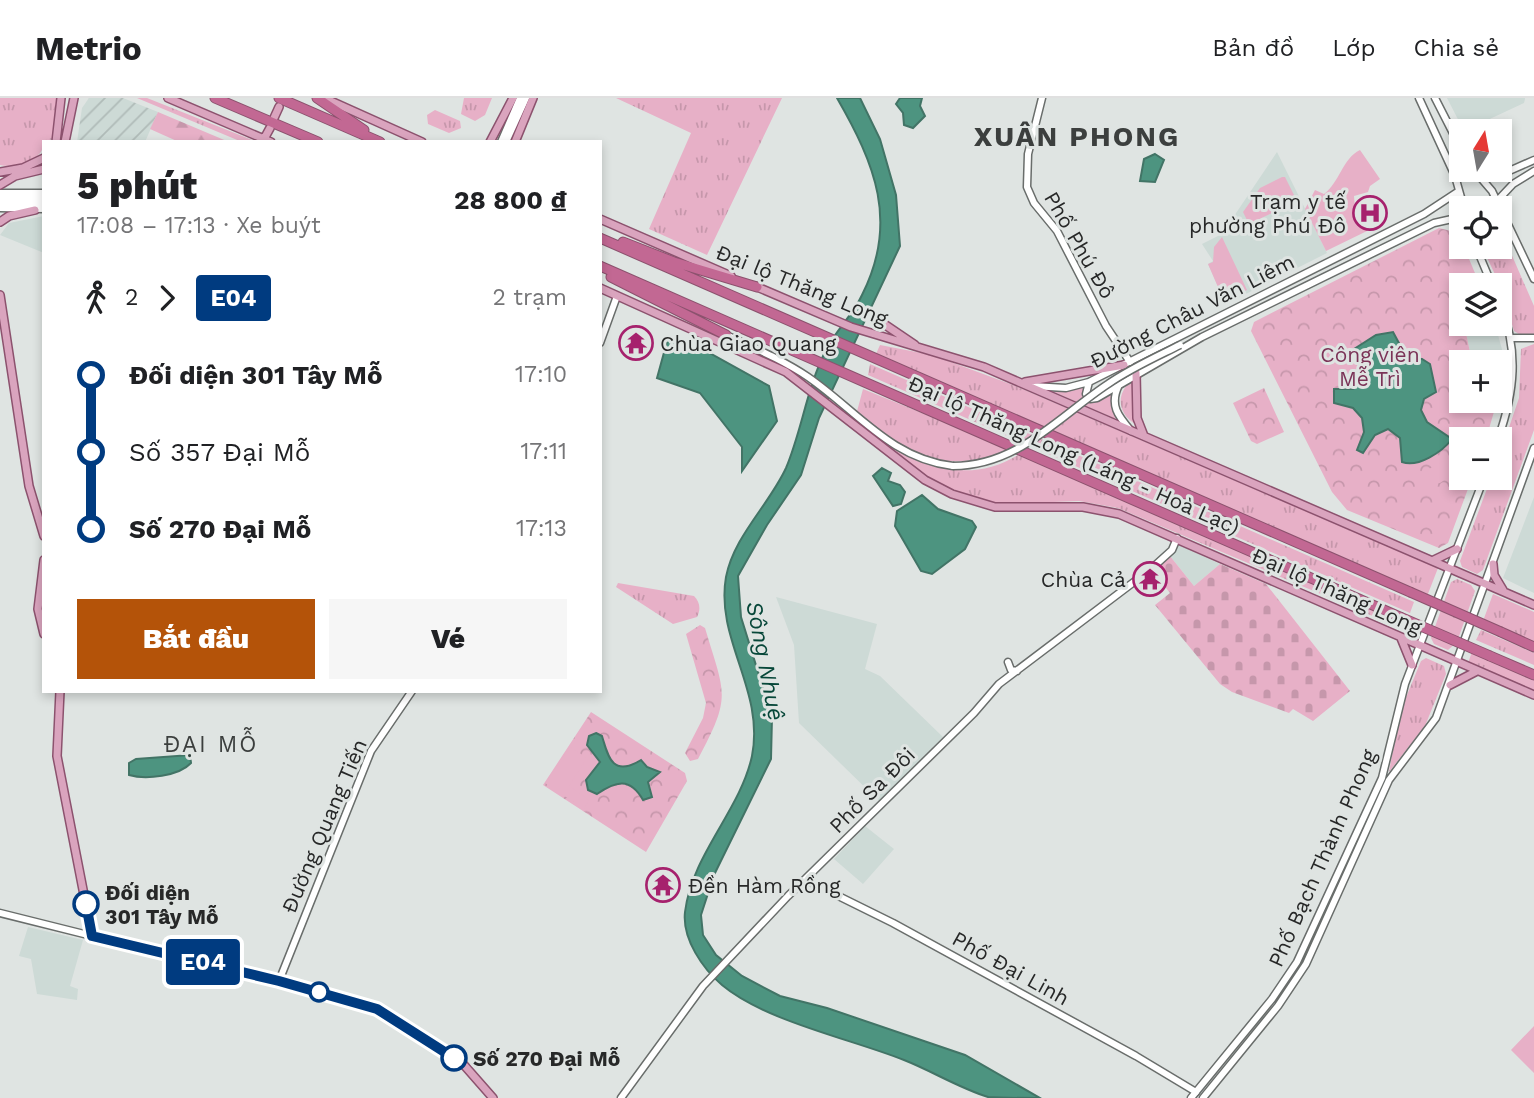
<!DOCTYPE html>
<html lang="vi">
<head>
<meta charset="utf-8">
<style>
  :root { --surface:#fff; --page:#f6f6f6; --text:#202124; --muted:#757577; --line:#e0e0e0; --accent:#b45309 }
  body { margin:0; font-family:"Work Sans",sans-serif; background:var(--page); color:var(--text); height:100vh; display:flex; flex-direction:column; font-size:26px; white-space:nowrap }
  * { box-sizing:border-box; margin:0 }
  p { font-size:23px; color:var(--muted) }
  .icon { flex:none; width:38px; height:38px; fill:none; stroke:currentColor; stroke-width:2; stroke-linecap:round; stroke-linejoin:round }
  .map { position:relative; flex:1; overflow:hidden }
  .side { position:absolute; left:42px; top:42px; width:560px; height:553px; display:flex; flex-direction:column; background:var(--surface); border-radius:0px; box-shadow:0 4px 10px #0003 }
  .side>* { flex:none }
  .badge { padding:0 14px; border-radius:5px; font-size:24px; line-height:46px }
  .needle { width:46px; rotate:11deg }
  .controls { position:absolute; left:1449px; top:21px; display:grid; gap:14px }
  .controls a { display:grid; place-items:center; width:63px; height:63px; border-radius:0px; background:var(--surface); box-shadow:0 4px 10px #0003; font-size:35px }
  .map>.badge { position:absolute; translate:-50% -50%; box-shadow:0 0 0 4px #fff }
  .legs { display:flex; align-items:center; gap:10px; height:77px; padding:0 35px; font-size:23px }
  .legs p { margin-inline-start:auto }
  .summary { display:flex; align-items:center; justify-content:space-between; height:119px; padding:0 35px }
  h1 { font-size:38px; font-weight:800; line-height:52px }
  .action { display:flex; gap:14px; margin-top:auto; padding:14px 35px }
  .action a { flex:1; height:80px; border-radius:0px; background:var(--accent); color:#fff; font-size:28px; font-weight:800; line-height:80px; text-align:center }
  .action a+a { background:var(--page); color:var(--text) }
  ul { padding:0 35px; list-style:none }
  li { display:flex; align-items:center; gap:24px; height:77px; font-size:26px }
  li i { display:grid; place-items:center; width:10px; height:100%; margin:0 9px; background:currentColor }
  li i::after { content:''; width:18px; height:18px; margin:-9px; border:5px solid; border-radius:50%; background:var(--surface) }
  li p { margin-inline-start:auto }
  li:first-child i { background:linear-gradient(#0000 50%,currentColor 0) }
  li:last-child i { background:linear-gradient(currentColor 50%,#0000 0) }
  header { display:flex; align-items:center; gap:42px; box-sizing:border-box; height:98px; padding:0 35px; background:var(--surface); border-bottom:2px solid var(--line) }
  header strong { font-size:33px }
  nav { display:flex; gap:38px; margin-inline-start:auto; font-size:24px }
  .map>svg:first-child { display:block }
  .built { fill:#cddad6 }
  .industrial { fill:url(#industrial-furrows) }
  .grass { fill:url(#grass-tufts) }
  .forest { fill:url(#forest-firs) }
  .cemetery { fill:url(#cemetery-stones) }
  .park { fill:url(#park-crowns) }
  .garden { fill:#e7b0c7 }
  .water { fill:#4d9480; stroke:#427466; stroke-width:2 }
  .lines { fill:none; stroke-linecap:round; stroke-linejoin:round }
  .tertiary-casing { stroke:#696d6b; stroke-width:9 }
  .secondary-casing { stroke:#696d6b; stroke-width:9 }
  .primary-casing { stroke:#8c526e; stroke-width:10 }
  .motorway-casing { stroke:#8c526e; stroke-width:11 }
  .tertiary { stroke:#fff; stroke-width:6 }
  .secondary { stroke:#fff; stroke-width:6 }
  .primary { stroke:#daa4be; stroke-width:7 }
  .motorway { stroke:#c26893; stroke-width:9 }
  .secondary-bridge-casing { stroke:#696d6b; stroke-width:9; stroke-linecap:butt }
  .motorway-bridge-casing { stroke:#8c526e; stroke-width:11; stroke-linecap:butt }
  .secondary-bridge { stroke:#fff; stroke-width:6 }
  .motorway-bridge { stroke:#c26893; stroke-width:9 }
  .line-1-casing { stroke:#fff; stroke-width:16 }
  .line-1 { stroke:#003b80; stroke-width:10 }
  .stop-1-dot { fill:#fff; stroke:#003b80; stroke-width:3.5 }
  .labels { text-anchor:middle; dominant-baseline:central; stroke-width:6; stroke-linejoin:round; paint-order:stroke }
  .poi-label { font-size:21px; fill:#272828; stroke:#dfe4e2; text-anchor:end }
  .street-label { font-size:21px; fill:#272828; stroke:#dfe4e2 }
  .park-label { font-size:21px; fill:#7b3357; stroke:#dfe4e2 }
  .stop-label { font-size:21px; font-weight:bold; fill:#272828; stroke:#dfe4e2; text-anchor:start }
  .water-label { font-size:23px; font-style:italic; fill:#074739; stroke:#dfe4e2 }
  .neighbourhood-label { font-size:23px; letter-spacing:2px; fill:#3c3f3e; stroke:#dfe4e2 }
  .district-label { font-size:28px; font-weight:bold; letter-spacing:2px; fill:#3c3f3e; stroke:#dfe4e2 }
</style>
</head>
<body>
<header>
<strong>Metrio</strong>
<nav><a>Bản đồ</a><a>Lớp</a><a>Chia sẻ</a></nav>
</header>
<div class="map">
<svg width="1534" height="1000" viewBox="0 0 1534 1000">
  <defs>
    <pattern id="industrial-furrows" width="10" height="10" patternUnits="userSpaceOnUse" patternTransform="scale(1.75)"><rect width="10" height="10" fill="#cddad6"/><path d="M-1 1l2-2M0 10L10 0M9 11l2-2" fill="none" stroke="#b0bbb8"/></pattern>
    <pattern id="grass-tufts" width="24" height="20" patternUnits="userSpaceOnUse" patternTransform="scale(1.75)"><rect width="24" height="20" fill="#e7b0c7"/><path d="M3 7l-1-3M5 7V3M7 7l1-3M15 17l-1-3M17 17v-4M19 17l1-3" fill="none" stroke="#c697ab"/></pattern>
    <pattern id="forest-firs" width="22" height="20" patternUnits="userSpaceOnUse" patternTransform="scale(1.75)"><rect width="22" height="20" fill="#e7b0c7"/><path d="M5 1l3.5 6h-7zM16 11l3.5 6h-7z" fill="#c697ab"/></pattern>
    <pattern id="cemetery-stones" width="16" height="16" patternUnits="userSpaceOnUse" patternTransform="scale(1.75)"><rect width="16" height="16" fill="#e7b0c7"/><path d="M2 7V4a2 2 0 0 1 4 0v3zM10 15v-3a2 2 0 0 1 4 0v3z" fill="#c697ab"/></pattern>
    <pattern id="park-crowns" width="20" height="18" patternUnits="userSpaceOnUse" patternTransform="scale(1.75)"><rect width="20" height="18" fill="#e7b0c7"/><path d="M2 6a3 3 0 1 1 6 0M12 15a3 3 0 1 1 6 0" fill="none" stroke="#c697ab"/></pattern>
  </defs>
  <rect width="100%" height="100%" fill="#dfe4e2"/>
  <path class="built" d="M 1447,0 L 1525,0 L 1525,1 L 1524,5 L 1464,33 Z
    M 1277,54 L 1327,155 L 1226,206 L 1208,166 L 1213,163 L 1202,146 L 1222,136 Z
    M 44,118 L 44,155 L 0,137 L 9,125 Z
    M 1483,226 L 1495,226 L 1503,255 L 1503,283 L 1500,283 L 1500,264 L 1472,264 L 1465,230 Z
    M 1534,399 L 1534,495 L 1503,480 Z
    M 1179,447 L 1220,466 L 1194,488 L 1170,458 Z
    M 776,499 L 877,526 L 865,571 L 880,578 L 943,639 L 879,703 L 799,625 L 794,547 Z
    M 865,728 L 894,751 L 863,786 L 834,761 Z
    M 28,829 L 83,842 L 70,888 L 78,891 L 77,902 L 37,896 L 31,861 L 19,858 Z"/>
  <path class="industrial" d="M 89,0 L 123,0 L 158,14 L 145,44 L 77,44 L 82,10 Z"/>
  <path class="grass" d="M 0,0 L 58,0 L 53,41 L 44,44 C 44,62 17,71 0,67 Z
    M 137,0 L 147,0 L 257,44 L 242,44 Z
    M 464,0 L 492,0 L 485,17 L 475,23 L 461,16 Z
    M 616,0 L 782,0 L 707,157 L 649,131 L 691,35 Z
    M 435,12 L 460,23 L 461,30 L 449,35 L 428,26 L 427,17 Z
    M 1500,130 L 1534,208 L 1534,236 L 1522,238 L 1514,233 L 1500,187 L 1482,149 L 1500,149 Z
    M 1534,246 L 1534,332 L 1483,472 L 1477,476 L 1462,469 L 1460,463 L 1491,380 L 1500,380 L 1500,356 L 1519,300 L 1521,251 Z
    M 880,247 L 932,257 L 1013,287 L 1438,470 L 1426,501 L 876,256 Z
    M 870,266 L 1414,504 L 1410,515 L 868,277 Z
    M 1132,282 L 1135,326 C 1117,315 1116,295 1132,282 Z
    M 1084,288 L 1084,302 L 1113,292 L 1111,304 L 1116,321 L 1052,293 Z
    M 863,291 L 1013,352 C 942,376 913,360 856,317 Z
    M 853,321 C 903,358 959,395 1021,355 L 1417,531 L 1415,536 L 1118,410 L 1079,403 L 1000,406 L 953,394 L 922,377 Z
    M 1457,481 L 1471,487 L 1475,493 L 1457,544 L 1448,552 L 1434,546 L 1431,540 L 1451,484 Z
    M 618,485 L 694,498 C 700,504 701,511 697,519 L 673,526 L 616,489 Z
    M 1493,496 L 1534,514 L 1534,545 L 1483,523 Z
    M 1481,532 L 1534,555 L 1534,567 L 1476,542 Z
    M 1473,551 L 1534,578 L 1534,594 L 1468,565 Z
    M 1426,560 L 1444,568 L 1446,576 L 1425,628 L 1389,674 L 1400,614 L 1421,563 Z"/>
  <path class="forest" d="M 158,14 L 229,44 L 179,44 L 150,31 Z"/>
  <path class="cemetery" d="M 1170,458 L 1194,488 L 1220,466 L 1266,486 L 1350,593 L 1313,623 L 1293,611 L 1289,615 L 1232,594 L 1220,586 L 1155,507 L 1170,495 L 1152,472 Z"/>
  <path class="park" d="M 1439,130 L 1459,135 L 1461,149 L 1464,149 L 1480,187 L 1461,187 L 1461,226 L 1483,226 L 1465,230 L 1472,264 L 1461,264 L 1461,303 L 1500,303 L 1500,283 L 1503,283 L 1486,341 L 1461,341 L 1461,380 L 1472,380 L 1448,445 L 1439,450 L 1347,412 L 1332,394 L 1251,233 L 1254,224 Z
    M 1264,290 L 1284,334 L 1257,346 L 1251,343 L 1233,305 Z
    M 700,527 L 705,530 C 725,597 732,597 698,661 L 690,663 L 685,655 L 703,620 L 706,605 L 686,536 Z
    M 591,614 L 685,675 L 687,683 L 646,754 L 543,687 Z"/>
  <path class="garden" d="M 1360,52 L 1380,81 L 1370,88 L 1368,94 L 1354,98 L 1355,111 L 1367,133 L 1326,153 L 1305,111 L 1315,92 L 1324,96 C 1340,84 1342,61 1360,52 Z
    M 1282,79 L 1285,79 L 1297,103 L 1249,126 L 1243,114 L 1260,90 Z
    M 1222,139 L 1247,192 L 1224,203 L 1208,166 L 1213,164 L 1214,149 Z
    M 1460,347 C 1463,362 1453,377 1440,385 L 1431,385 L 1427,372 L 1449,360 Z
    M 570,649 L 587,660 L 569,688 L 589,702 L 584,711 L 545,685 Z
    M 1534,928 L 1534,975 L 1511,952 Z"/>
  <path class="water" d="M 837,0 L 860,0 L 880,41 L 896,97 L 900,148 L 819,320 L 801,377 L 767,427 L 738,478 L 741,519 L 772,619 L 771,661 L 714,777 L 701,817 L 703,837 L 716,857 L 742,878 L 780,898 L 827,910 L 965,957 L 1040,1000 C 1024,1000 1003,1000 988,999 C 959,990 932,973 904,962 C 851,941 765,923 722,887 C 703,871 682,841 685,814 C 692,756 740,713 752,658 C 765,592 715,542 726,479 C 734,438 769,407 786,370 C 802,332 807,289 826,252 C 836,232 853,217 862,197 C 899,124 875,66 837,0 Z
    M 900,0 L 922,0 L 920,8 L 925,18 L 913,30 L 904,27 L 903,15 L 896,6 Z
    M 1155,56 L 1164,62 L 1155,84 L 1140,83 L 1144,61 Z
    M 1393,234 L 1407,260 L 1422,261 L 1430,266 L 1436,294 L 1424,301 L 1421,312 L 1427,324 L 1452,341 C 1442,354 1418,370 1402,364 L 1400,340 L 1388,331 L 1375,337 L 1363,355 L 1357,352 L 1364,334 L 1362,320 L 1353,310 L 1334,305 L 1334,291 L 1353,291 L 1366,282 L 1366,272 L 1354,251 L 1376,237 Z
    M 668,240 L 695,247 L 769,288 L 777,323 L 742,373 L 742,349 L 700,295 L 657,280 Z
    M 882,370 L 891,375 L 888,383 L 900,387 L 905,394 L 901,406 L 893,408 L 873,378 Z
    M 922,397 L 938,411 L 972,423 L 976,429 L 965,451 L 932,476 L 921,473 L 895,428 L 897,413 Z
    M 596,635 L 602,638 C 608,658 612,680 641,662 L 647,669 L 660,674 L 648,684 L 652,699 L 643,702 C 630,679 616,683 597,696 L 588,692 L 586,682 L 600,664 L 587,647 L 589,638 Z
    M 190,657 L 191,665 C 179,678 146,682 129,677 L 129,665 L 136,661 Z"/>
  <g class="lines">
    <g class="tertiary-casing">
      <path id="tertiary" d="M 1042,0 L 1028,56 L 1027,89 L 1034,105 L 1057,133 L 1106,228 L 1130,264
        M 501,44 L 520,0
        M 506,44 L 526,0
        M 0,95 L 44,95
        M 0,101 L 44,100
        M 0,106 L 44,105
        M 0,110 L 44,111
        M 600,245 L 617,198
        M 1008,564 L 1011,572 L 1017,573
        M 806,782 L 893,825 L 1136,958 L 1196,994
        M 279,883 L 371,653 L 412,593
        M 621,1000 L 703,888 L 788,798 L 974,615 L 999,586 L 1151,471 L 1172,452 L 1177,440"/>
    </g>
    <g class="secondary-casing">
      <path id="secondary" d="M 1419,0 L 1455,78 L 1464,110
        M 1435,0 L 1461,51
        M 1474,72 L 1492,93 L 1534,181
        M 1480,79 L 1500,77 L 1534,62
        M 1497,103 L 1513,86 L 1534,73
        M 1476,149 L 1492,187
        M 726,237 C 754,250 783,262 808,279 C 856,312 891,361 953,368
        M 1512,240 L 1534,240
        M 1089,284 L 1086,296 L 1090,301 L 1097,300 L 1202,239 L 1434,125 L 1461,119
        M 1119,287 C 1109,307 1118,318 1131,333
        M 1032,288 L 1066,290 L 1089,284 L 1424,116 L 1459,93
        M 1498,341 C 1515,293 1519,253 1500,205
        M 0,815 L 92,838
        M 1191,1000 L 1272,901 L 1297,864 L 1382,680 L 1405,586 L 1484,380
        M 1203,1000 L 1278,908 L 1306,866 L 1389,682 L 1436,620 L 1534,350"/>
    </g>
    <g class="primary-casing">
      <path id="primary" d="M 168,0 L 271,44
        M 324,0 L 422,44
        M 274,20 L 279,9
        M 264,41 L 270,30
        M 56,44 L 61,0
        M 65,44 L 74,0
        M 490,44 L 513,0
        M 515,44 L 533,0
        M 0,74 L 23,70 L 44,60
        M 0,87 L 15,78 L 44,71
        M 600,121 L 731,178
        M 0,124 L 9,118 L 35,112
        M 755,188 L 851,229 L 984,269 L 1534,507
        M 600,190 L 786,274 L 925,382 L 952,396 L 995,409 L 1083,409 L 1119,416 L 1534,597
        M 0,197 L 29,388 L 44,438
        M 884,226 L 915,247
        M 1136,275 L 1137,320 L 1144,338
        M 1025,284 L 1124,267
        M 44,462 L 38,511 L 44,536
        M 1434,462 L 1457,451
        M 1493,466 L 1494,477 L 1503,492
        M 1401,540 L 1412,567
        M 1450,587 L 1477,573
        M 60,593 L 57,658 L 92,838 L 279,883 L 377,911 L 464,967 L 493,1000"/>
    </g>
    <g class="motorway-casing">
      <path id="motorway" d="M 215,0 L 318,44
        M 279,0 L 380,44
        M 317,0 L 364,32
        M 600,140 L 1410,494
        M 623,144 L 674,164 L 757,189
        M 600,168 L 1400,519
        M 611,179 L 726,237
        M 1501,534 L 1534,549
        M 1490,558 L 1534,577"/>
    </g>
    <use href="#tertiary" class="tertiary"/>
    <use href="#secondary" class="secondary"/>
    <use href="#primary" class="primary"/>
    <use href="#motorway" class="motorway"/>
    <g class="secondary-bridge-casing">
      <path id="secondary-bridge" d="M 953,368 C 1018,368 1058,319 1108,286 C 1131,270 1156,259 1180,247"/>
    </g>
    <g class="motorway-bridge-casing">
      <path id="motorway-bridge" d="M 1410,494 L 1501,534
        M 1400,519 L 1490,558"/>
    </g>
    <use href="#secondary-bridge" class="secondary-bridge"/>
    <use href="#motorway-bridge" class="motorway-bridge"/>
  </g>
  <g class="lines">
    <g class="line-1-casing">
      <path id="line-1" d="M 86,806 L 92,838 L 279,883 L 377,911 L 454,960"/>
    </g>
    <use href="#line-1" class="line-1"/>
  </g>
  <defs>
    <g id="hospital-ring" transform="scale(1.75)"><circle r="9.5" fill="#dfe4e2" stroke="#a6216d" stroke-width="1.5"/><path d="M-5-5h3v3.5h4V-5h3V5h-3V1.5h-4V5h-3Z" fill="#a6216d"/></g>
    <g id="temple-ring" transform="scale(1.75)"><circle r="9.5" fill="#dfe4e2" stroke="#a6216d" stroke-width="1.5"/><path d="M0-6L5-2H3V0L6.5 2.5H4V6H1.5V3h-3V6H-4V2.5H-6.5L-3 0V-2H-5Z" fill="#a6216d"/></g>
  </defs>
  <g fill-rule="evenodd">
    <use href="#hospital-ring" x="1370" y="115"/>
    <use href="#temple-ring" x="636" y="245"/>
    <use href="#temple-ring" x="1150" y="481"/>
    <use href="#temple-ring" x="663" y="787"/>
  </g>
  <g class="stop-1-dot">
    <circle cx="86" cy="806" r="12"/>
    <circle cx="319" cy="894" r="9"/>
    <circle cx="454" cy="960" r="12"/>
  </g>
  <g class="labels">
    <g class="poi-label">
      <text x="1346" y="103">Trạm y tế<tspan x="1346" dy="24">phường Phú Đô</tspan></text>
      <text x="660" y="245" text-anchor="start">Chùa Giao Quang</text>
      <text x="1126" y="481">Chùa Cả</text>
      <text x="688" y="787" text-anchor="start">Đền Hàm Rồng</text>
    </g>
    <g class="street-label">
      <text transform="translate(1080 147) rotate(60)">Phố Phú Đô</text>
      <text transform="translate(802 187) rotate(22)">Đại lộ Thăng Long</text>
      <text transform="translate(1192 213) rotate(-27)">Đường Châu Văn Liêm</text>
      <text transform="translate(1074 357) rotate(24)">Đại lộ Thăng Long (Láng - Hoà Lạc)</text>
      <text transform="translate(1337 493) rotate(24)">Đại lộ Thăng Long</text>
      <text transform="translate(872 692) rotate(-45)">Phố Sa Đôi</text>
      <text transform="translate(324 728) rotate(-67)">Đường Quang Tiến</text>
      <text transform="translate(1322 760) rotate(-66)">Phố Bạch Thành Phong</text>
      <text transform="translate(1011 870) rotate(29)">Phố Đại Linh</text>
    </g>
    <g class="park-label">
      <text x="1370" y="256">Công viên<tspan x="1370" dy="24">Mễ Trì</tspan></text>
    </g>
    <g class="stop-label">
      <text x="105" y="794">Đối diện<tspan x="105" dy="24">301 Tây Mỗ</tspan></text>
      <text x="473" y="960">Số 270 Đại Mỗ</text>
    </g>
    <g class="water-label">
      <text transform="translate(765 563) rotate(79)">Sông Nhuệ</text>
    </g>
    <g class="neighbourhood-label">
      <text x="211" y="646">ĐẠI MỖ</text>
    </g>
    <g class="district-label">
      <text x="1077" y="38">XUÂN PHONG</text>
    </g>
  </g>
</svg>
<div class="controls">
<a><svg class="needle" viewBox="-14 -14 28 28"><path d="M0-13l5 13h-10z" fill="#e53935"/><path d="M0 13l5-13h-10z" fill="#757577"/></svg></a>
<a><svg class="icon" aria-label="locate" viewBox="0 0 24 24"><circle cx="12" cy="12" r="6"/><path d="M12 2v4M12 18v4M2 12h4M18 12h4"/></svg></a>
<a><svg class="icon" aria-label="layers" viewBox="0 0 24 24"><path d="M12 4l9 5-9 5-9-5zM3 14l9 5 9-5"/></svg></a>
<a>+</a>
<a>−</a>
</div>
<b class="badge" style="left:203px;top:864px;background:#003b80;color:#fff">E04</b>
<section class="side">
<div class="summary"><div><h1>5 phút</h1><p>17:08 – 17:13 · Xe buýt</p></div><b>28 800 ₫</b></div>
<div class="legs"><svg class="icon" aria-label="walk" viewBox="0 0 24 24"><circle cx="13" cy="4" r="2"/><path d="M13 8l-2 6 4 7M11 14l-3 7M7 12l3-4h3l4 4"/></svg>2<svg class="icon" aria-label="forward" viewBox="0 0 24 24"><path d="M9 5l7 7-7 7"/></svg><b class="badge" style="background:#003b80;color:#fff">E04</b><p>2 trạm</p></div>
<ul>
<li><i style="color:#003b80"></i><b>Đối diện 301 Tây Mỗ</b><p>17:10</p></li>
<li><i style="color:#003b80"></i><span>Số 357 Đại Mỗ</span><p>17:11</p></li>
<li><i style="color:#003b80"></i><b>Số 270 Đại Mỗ</b><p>17:13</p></li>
</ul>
<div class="action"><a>Bắt đầu</a><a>Vé</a></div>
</section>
</div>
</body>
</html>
